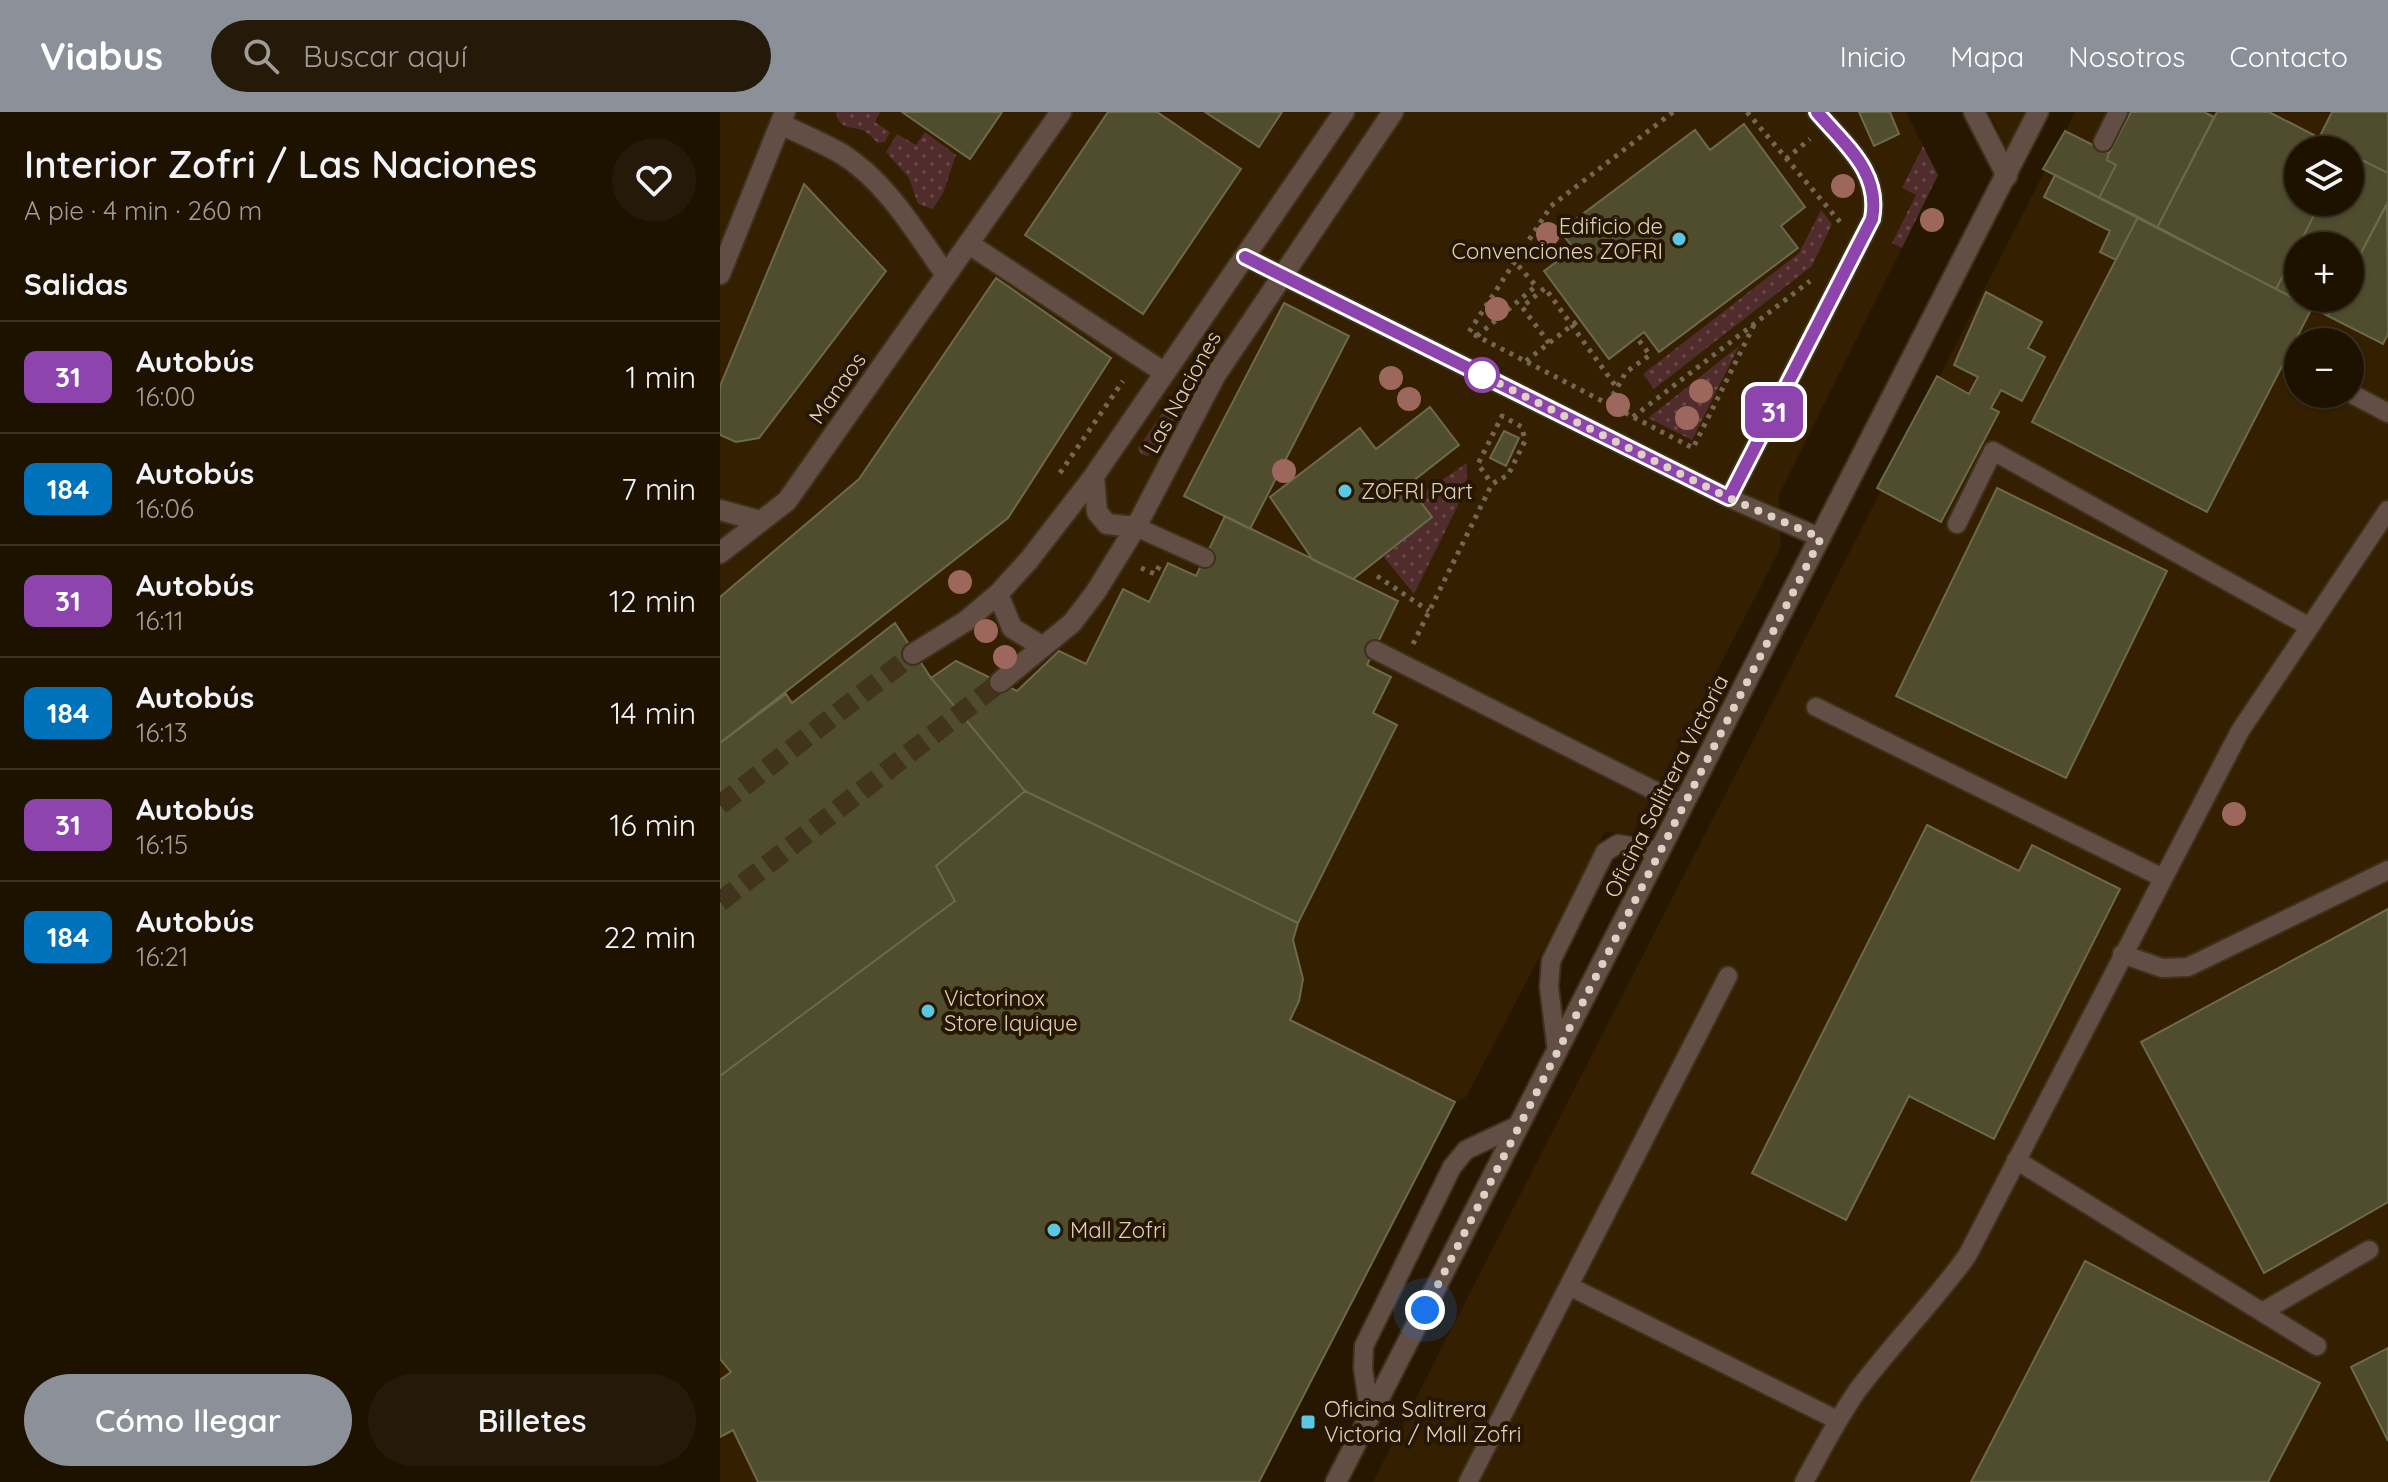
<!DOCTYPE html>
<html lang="es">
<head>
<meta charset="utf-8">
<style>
  :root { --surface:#1d1100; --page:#251a0a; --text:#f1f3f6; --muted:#a09d99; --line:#3b3122; --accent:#8c9099 }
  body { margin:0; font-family:Quicksand,sans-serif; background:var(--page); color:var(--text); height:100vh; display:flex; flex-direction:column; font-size:30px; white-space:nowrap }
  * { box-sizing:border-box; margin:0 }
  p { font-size:26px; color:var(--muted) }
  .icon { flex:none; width:44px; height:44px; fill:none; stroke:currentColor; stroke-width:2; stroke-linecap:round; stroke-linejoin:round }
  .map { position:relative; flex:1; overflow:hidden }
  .sheet { display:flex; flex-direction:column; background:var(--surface); width:720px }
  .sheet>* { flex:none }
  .badge { padding:0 16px; border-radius:12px; font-size:28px; line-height:52px }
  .controls { position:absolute; left:1564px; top:24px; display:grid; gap:16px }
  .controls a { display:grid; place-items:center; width:80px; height:80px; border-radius:50%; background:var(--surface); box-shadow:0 2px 6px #0004,0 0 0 2px var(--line); font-size:40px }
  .you { position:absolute; width:40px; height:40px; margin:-20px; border:6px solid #fff; border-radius:50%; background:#1a73e8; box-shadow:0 0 0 12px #1a73e833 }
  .map>.badge { position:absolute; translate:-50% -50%; box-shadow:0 0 0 4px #fff }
  h2 { padding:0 24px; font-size:30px; line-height:72px }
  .round { display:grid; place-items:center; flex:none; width:84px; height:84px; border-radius:42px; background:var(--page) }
  .overview { display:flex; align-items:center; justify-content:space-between; height:136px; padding:0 24px }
  h1 { font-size:38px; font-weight:600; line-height:60px }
  .action { display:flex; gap:16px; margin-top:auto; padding:16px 24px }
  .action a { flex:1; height:92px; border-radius:48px; background:var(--accent); color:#fff; font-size:32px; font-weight:600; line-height:92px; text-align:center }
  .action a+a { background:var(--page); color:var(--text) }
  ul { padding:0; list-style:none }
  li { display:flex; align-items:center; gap:24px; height:112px; padding:0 24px; border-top:2px solid var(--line) }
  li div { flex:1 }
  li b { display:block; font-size:30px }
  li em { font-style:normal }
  li .badge { min-width:88px; font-weight:700; text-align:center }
  header { display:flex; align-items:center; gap:48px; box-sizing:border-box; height:112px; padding:0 40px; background:var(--accent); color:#fff }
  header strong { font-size:38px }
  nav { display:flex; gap:44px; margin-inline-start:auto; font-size:28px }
  .search { width:560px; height:72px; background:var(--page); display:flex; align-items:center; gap:20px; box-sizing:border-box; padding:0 28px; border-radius:44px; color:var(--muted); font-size:30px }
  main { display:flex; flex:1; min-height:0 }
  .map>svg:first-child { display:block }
  .built { fill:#341f00; fill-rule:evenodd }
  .grass { fill:url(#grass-dots) }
  .building { fill:#4f4d2e; stroke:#6c6a49; stroke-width:2 }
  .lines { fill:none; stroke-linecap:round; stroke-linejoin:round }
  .minor-tunnel { stroke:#42331d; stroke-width:20; stroke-dasharray:20 10; stroke-linecap:butt }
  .service-casing { stroke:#40311b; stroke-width:22 }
  .minor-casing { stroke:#40311b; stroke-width:24 }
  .tertiary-casing { stroke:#40311b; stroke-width:24 }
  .path { stroke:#746652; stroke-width:5; stroke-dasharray:4 6; stroke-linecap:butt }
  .service { stroke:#624e44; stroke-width:18 }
  .minor { stroke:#624e44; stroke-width:20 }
  .tertiary { stroke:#624e44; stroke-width:20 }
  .tree { fill:#9d675d }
  .line-casing { stroke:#fff; stroke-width:18 }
  .line { stroke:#8e44ad; stroke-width:12 }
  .walk { stroke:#dcd1c2; stroke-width:8; stroke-dasharray:0 14.4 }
  .poi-dot { fill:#5ac8e5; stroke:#271700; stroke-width:3 }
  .stop-dot { fill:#fff; stroke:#8e44ad; stroke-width:4 }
  .labels { text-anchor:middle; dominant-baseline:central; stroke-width:8; stroke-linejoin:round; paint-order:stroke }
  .poi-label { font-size:22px; fill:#dcd1c2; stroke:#271700; text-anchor:start }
  .street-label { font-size:22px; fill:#dcd1c2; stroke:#271700 }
</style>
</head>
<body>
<header>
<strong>Viabus</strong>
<div class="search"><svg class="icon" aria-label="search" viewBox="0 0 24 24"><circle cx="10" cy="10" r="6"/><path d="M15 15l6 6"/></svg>Buscar aquí</div>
<nav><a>Inicio</a><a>Mapa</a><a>Nosotros</a><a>Contacto</a></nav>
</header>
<main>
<section class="sheet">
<div class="overview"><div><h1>Interior Zofri / Las Naciones</h1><p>A pie · 4 min · 260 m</p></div><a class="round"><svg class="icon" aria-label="heart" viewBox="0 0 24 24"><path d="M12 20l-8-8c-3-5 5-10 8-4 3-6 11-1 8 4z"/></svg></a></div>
<h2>Salidas</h2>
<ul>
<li><span class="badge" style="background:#8e44ad;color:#fff">31</span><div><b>Autobús</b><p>16:00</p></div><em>1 min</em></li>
<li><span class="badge" style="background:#0072bc;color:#fff">184</span><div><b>Autobús</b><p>16:06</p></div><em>7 min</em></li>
<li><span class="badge" style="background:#8e44ad;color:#fff">31</span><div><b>Autobús</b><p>16:11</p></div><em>12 min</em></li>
<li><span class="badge" style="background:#0072bc;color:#fff">184</span><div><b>Autobús</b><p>16:13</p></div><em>14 min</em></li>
<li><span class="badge" style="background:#8e44ad;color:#fff">31</span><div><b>Autobús</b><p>16:15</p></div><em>16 min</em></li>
<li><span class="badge" style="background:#0072bc;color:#fff">184</span><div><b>Autobús</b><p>16:21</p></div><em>22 min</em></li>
</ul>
<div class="action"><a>Cómo llegar</a><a>Billetes</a></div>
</section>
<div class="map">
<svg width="1668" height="1370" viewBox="0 0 1668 1370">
  <defs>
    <pattern id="grass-dots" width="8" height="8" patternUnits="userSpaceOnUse" patternTransform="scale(2)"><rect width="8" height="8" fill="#512c2c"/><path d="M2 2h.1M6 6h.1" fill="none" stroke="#694a49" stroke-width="1.8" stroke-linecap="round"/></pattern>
  </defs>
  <rect width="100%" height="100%" fill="#271700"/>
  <path class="built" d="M 0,0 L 1186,0 L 1218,63 L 1059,383 L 1061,435 L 913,722 L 885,720 L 746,985 L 735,990 L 539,1370 L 0,1370 Z
    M 1269,0 L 1305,0 L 1287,36 Z
    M 1355,0 L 1668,0 L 1668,1370 L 653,1370 ZM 1578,38 L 1630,38 L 1630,90 L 1578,90 ZM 1578,134 L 1630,134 L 1630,186 L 1578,186 ZM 1578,230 L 1630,230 L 1630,282 L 1578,282 Z"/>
  <path class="grass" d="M 116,0 L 160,0 L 155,10 L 170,20 L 165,30 L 158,31 C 153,27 149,21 142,18 C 128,14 119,17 116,0 Z
    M 205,20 L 236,43 L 223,81 L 213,97 L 198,92 L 189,66 L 166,40 L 177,22 L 196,33 Z
    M 1203,34 L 1218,63 L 1182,136 L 1172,131 L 1196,83 L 1182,76 Z
    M 1101,98 L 1112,112 L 1092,154 L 934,277 L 923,262 L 1079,141 Z
    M 1019,234 L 972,328 L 928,306 Z
    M 469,263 L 475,268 L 438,338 L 427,344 L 421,342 L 418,336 Z
    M 747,351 L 747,375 L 694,482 L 664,445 L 712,405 L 697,385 Z"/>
  <path class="building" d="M 182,0 L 282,0 L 250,47 Z
    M 388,0 L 437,0 L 521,57 L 423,202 L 305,123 Z
    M 485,0 L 562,0 L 539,35 Z
    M 1139,0 L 1170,0 L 1179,22 L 1154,34 Z
    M 1411,0 L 1484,0 L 1494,5 L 1437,116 L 1379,86 L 1396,53 L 1387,48 L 1389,41 Z
    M 1497,0 L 1549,0 L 1623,38 L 1578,38 L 1578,90 L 1601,90 L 1556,177 L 1437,116 Z
    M 1612,0 L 1668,0 L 1668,61 L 1630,42 L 1630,38 L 1599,26 Z
    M 1024,12 L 1085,95 L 1061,114 L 1078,136 L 939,240 L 924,220 L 889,247 L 824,159 L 854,137 L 840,119 L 975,18 L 990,38 Z
    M 1345,19 L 1389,41 L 1387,48 L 1396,53 L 1379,86 L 1323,57 Z
    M 1630,42 L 1668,61 L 1668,89 L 1630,162 L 1630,134 L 1578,134 L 1578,186 L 1618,186 L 1608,204 L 1556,177 L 1601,90 L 1630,90 Z
    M 1335,63 L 1418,105 L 1396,148 L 1380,140 L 1390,119 L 1324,85 Z
    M 84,72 L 166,159 L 39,326 L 16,330 L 0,323 L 0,274 Z
    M 1667,92 L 1668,222 L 1663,232 L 1608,204 L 1618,186 L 1630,186 L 1630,162 Z
    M 1418,105 L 1592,196 L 1487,400 L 1312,310 Z
    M 276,166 L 391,246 L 288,406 L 0,631 L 0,485 L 139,367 Z
    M 1266,180 L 1322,210 L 1308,236 L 1325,245 L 1302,289 L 1281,278 L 1271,296 L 1279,300 L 1221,410 L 1157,376 L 1217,264 L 1249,282 L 1258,265 L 1234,253 Z
    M 564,191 L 629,224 L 530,417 L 464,384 Z
    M 710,295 L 739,333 L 688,373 L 712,405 L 633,467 L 593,448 L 550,385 L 640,316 L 656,337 Z
    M 784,319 L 799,326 L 786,354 L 770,346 Z
    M 1277,376 L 1447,459 L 1346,666 L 1176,584 Z
    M 505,404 L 678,489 L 647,553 L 671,565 L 653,601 L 677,613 L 578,811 L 305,679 L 211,566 L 236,549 L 297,579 L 339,539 L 366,552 L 403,477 L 429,490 L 448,451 L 476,464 Z
    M 175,511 L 211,566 L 305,679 L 216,754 L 235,789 L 0,964 L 0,631 L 66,582 L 72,591 Z
    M 305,679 L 578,811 L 573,828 L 583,867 L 579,889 L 570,908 L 735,990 L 539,1370 L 38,1370 L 13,1318 L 0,1325 L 0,1268 L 11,1260 L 0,1247 L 0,964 L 235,789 L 216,754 Z
    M 1207,713 L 1299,759 L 1312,733 L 1400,777 L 1274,1027 L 1189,984 L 1126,1108 L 1032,1061 Z
    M 1668,797 L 1668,1090 L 1544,1161 L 1421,930 Z
    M 1365,1149 L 1600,1271 L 1548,1370 L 1251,1370 Z
    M 1668,1236 L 1668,1329 L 1631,1255 Z"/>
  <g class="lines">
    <path class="minor-tunnel" d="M 0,693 L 193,542
      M 0,790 L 280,570"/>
    <g class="service-casing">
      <path id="service" d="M 1383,30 L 1398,0
        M 525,145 L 1009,386 L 1101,426
        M 1630,281 L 1668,301
        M 1009,386 L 1152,107 C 1161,60 1125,33 1097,0
        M 1237,412 L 1273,339 L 1588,514
        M 416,415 L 485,446
        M 655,538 L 963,693
        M 1096,595 L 1441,765
        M 1402,842 L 1442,856 L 1468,855 L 1668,758
        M 837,940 L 829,875 L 831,849 L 885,740 L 898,732 L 940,739
        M 1296,1048 L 1597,1234
        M 849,1174 L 1117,1308
        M 1542,1200 L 1649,1138
        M 650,1304 L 643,1256 L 644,1234 L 732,1055 L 746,1038 L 799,1013
        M 748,1370 L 1008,864
        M 1084,1370 C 1101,1339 1117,1308 1137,1279 C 1172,1232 1213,1191 1247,1144 L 1520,619 L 1668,398"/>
    </g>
    <g class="minor-casing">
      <path id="minor" d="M 1254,0 L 1287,64
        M 61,12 C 81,22 103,31 122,42 C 167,70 196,121 226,163
        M 249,132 L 445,261
        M 0,162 L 65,0
        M 374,364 L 377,400 L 387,412 L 416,415
        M 0,398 L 40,409
        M 0,441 L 67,389 L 341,0
        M 278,482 L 292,516 L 323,535
        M 193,542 L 246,509 L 278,482 L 309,448 L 374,364 L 624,0
        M 280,570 L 352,511 L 375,481 L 416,415 L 495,264 L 673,0"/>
    </g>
    <g class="tertiary-casing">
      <path id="tertiary" d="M 616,1370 L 1318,0"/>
    </g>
    <path class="path" d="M 953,0 L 831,94 L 749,220 L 973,336 L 1035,211
      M 1027,0 L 1120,110
      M 1066,47 L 1090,27
      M 757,224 L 816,174 L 795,150
      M 829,231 L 802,195 L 825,176 L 897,276
      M 806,249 L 860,207
      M 888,292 L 906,260 L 930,243 L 917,226
      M 913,305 L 1090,169
      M 340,361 L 403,269
      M 421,456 L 435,462 L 440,453
      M 657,464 L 709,499
      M 693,532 L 772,372 L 788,363 L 805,329 L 802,315 L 782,304 L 758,352 L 772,372"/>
    <use href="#service" class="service"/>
    <use href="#minor" class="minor"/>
    <use href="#tertiary" class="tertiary"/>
  </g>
  <g class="tree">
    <circle cx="1123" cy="74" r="12"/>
    <circle cx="1212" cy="108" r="12"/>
    <circle cx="828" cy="122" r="12"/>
    <circle cx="777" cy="197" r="12"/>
    <circle cx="671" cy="266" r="12"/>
    <circle cx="981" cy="279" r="12"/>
    <circle cx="689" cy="287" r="12"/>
    <circle cx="898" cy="293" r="12"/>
    <circle cx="967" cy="306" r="12"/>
    <circle cx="564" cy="359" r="12"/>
    <circle cx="240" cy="470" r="12"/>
    <circle cx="266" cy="519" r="12"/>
    <circle cx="285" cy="545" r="12"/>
    <circle cx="1514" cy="702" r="12"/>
  </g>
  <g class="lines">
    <g class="line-casing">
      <path id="line" d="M 525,145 L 1009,386 L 1152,107 C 1161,60 1125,33 1097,0"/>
    </g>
    <use href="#line" class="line"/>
    <path class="walk" d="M 705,1198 L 1101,426 L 1009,386 L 762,263"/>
  </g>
  <g class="poi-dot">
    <circle cx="959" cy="127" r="8"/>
    <circle cx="625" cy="379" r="8"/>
    <circle cx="208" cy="899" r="8"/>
    <circle cx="334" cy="1118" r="8"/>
    <rect x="580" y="1302" width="16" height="16" rx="4"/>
  </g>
  <circle class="stop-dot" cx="762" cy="263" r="16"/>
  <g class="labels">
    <g class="poi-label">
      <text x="943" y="114" text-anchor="end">Edificio de<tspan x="943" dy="25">Convenciones ZOFRI</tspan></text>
      <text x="641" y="379">ZOFRI Part</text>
      <text x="224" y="886">Victorinox<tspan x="224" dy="25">Store Iquique</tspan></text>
      <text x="350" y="1118">Mall Zofri</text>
      <text x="604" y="1297">Oficina Salitrera<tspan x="604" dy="25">Victoria / Mall Zofri</tspan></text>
    </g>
    <g class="street-label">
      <text transform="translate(117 276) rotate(-55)">Manaos</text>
      <text transform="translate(462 280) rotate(-61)">Las Naciones</text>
      <text transform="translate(946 674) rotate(-63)">Oficina Salitrera Victoria</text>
    </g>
  </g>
</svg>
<div class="controls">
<a><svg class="icon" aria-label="layers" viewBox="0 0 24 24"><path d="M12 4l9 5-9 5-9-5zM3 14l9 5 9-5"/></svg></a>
<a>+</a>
<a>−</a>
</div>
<div class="you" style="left:705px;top:1198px"></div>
<b class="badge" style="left:1054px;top:300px;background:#8e44ad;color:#fff">31</b>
</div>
</main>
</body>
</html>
